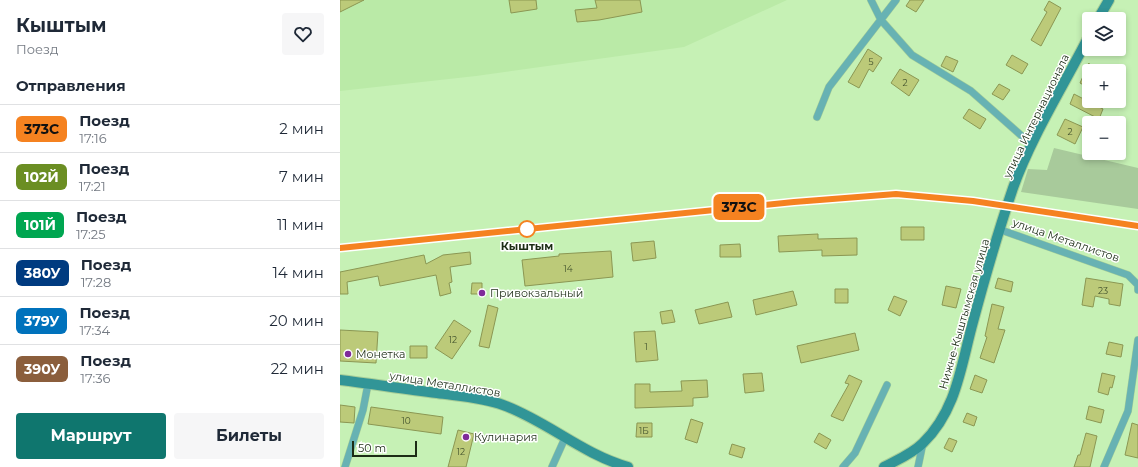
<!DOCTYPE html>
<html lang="ru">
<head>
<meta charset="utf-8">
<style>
  :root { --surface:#fff; --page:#f6f6f7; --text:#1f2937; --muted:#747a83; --line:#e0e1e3; --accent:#0f766e }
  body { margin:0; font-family:Montserrat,sans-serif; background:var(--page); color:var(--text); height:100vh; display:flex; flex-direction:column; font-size:15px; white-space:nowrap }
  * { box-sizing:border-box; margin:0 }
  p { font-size:13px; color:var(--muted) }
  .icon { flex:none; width:22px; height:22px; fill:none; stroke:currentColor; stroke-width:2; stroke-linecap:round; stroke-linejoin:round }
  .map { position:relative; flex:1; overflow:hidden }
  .side { display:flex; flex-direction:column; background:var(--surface); width:340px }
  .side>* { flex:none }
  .badge { padding:0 8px; border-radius:6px; font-size:14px; line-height:26px }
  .fabs { position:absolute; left:742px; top:12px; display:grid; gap:8px }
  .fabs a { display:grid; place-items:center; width:44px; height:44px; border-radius:4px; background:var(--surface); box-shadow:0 2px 6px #0003; font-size:20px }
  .scale { position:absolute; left:12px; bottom:10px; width:65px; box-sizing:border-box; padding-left:4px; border:2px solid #1c2c15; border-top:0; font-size:11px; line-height:14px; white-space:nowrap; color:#1c2c15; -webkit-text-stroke:3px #fff; paint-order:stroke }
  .map>.badge { position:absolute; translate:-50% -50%; box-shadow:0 0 0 2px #fff }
  h2 { padding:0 16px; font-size:15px; line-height:36px }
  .round { display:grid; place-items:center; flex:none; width:42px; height:42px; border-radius:4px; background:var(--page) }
  .headline { display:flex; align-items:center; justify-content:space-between; height:68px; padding:0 16px }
  h1 { font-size:19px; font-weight:700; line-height:30px }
  .primary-button { display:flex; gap:8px; margin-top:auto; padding:8px 16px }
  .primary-button a { flex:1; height:46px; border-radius:4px; background:var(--accent); color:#fff; font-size:16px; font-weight:700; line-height:46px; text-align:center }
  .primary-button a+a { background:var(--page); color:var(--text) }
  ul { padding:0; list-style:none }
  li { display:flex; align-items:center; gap:12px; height:48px; padding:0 16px; border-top:1px solid var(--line) }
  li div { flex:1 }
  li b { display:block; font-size:15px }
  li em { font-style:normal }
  li .badge { min-width:44px; font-weight:700; text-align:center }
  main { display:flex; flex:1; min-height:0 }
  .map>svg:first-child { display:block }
  .built { fill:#baeaa7 }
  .green { fill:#a8ca9b }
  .building { fill:#bcca79; stroke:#8b9753 }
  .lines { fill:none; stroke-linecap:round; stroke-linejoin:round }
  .street-casing { stroke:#a7ce98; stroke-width:8 }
  .secondary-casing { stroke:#a7ce98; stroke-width:12 }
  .street { stroke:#67b2b3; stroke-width:7 }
  .secondary { stroke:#319597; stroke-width:10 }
  .rail-casing { stroke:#67835b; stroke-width:4 }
  .rail { stroke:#fff; stroke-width:2.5; stroke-dasharray:8; stroke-linecap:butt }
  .line-casing { stroke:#fff; stroke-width:9 }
  .line { stroke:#f58220; stroke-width:6 }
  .stop-dot { fill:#fff; stroke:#f58220; stroke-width:2 }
  .poi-dot { fill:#7f2b9a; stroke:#fff; stroke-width:1.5 }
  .labels { text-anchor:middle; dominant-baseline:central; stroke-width:3; stroke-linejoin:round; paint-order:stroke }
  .number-label { font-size:9px; fill:#44542e }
  .street-label { font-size:11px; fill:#1c2c15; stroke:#fff }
  .stop-label { font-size:11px; font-weight:bold; fill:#1c2c15; stroke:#fff }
  .poi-label { font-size:11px; fill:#1c2c15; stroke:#fff; text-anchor:start }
</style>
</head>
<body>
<main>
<section class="side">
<div class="headline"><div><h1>Кыштым</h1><p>Поезд</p></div><a class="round"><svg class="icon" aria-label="heart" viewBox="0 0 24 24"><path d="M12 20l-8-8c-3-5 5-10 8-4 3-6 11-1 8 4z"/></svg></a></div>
<h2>Отправления</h2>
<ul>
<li><span class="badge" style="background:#f58220;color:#111">373C</span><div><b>Поезд</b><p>17:16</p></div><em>2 мин</em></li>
<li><span class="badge" style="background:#6b8e23;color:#fff">102Й</span><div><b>Поезд</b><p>17:21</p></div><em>7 мин</em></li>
<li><span class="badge" style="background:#00a651;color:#fff">101Й</span><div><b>Поезд</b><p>17:25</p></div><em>11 мин</em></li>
<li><span class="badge" style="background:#003b80;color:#fff">380У</span><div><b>Поезд</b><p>17:28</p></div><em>14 мин</em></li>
<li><span class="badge" style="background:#0072bc;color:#fff">379У</span><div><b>Поезд</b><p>17:34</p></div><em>20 мин</em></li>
<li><span class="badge" style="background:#8b5e3c;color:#fff">390У</span><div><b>Поезд</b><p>17:36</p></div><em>22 мин</em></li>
</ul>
<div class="primary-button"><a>Маршрут</a><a>Билеты</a></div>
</section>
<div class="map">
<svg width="798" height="467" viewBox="0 0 798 467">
  <rect width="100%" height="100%" fill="#c6f1b5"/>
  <path class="built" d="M 0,0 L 447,0 L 344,47 L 136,76 L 0,91 Z"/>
  <path class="green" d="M 714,148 L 798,168 L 798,209 L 681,192 L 688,169 L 707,170 Z"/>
  <path class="building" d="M 0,0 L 24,0 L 0,12 Z
    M 169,0 L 196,0 L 197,9 L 171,13 Z
    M 255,0 L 300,0 L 302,12 L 259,20 L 237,22 L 235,10 L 257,8 Z
    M 570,0 L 584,0 L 576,12 L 566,6 Z
    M 709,1 L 721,8 L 701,46 L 691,40 L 707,12 L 704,10 Z
    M 528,49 L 542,58 L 533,72 L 529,69 L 519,88 L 508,82 Z
    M 672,55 L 688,64 L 682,74 L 666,65 Z
    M 606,56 L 618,61 L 613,72 L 601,66 Z
    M 749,63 L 749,88 L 740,83 Z
    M 560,69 L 579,80 L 569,96 L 551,83 Z
    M 659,84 L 670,90 L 663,100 L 652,94 Z
    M 734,94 L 763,109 L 759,119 L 730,104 Z
    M 629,109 L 646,119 L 640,129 L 623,118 Z
    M 725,119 L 743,127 L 735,144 L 717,135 Z
    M 561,227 L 584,227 L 584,240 L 561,240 Z
    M 478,234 L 478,239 L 517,238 L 517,255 L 482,256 L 482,250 L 439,252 L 438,236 Z
    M 314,241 L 316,258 L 293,261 L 291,243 Z
    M 400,244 L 401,257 L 380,257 L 380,245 Z
    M 271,251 L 273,277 L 185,286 L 182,260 L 219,256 L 219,254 Z
    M 130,252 L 131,264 L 110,267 L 112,282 L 109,283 L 111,293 L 100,296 L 96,275 L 40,286 L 38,276 L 7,282 L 8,294 L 0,294 L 0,272 L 84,255 L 86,264 L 103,255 Z
    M 658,278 L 673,282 L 671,292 L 655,288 Z
    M 746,278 L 783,284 L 780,306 L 769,304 L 769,299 L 755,296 L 753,307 L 742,305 Z
    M 132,283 L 142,283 L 142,294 L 131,294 Z
    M 606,286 L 621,289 L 616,308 L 602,305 Z
    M 495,289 L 508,289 L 508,303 L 495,303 Z
    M 453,291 L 457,305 L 416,315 L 413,300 Z
    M 554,296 L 567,301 L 560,316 L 548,310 Z
    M 388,302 L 392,317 L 359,324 L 355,310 Z
    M 652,304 L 664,307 L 658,329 L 665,330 L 654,363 L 640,358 L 647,337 L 645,336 Z
    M 148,305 L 158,308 L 149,348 L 139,346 Z
    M 332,310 L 335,322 L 322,324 L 320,312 Z
    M 114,320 L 131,331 L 112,359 L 95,348 Z
    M 0,330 L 38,332 L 36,363 L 0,361 Z
    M 315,331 L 318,360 L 296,362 L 294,332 Z
    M 515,333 L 519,350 L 461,363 L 457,346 Z
    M 769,342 L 783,345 L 781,357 L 766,354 Z
    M 70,346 L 87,346 L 87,358 L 70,358 Z
    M 422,373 L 424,391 L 405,393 L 403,374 Z
    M 762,373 L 775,376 L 772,388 L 770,387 L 768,395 L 758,392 Z
    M 509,375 L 522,381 L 503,421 L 491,416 L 509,384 L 505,383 Z
    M 635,375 L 647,380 L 642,393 L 630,389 Z
    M 367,380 L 368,397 L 353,398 L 353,406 L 295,408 L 295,384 L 310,384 L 310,392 L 342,391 L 341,381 Z
    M 0,405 L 15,407 L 14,423 L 0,422 Z
    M 749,406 L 764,410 L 761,423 L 746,419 Z
    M 31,407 L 103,417 L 101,434 L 28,424 Z
    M 627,413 L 637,417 L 634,426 L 623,422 Z
    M 351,419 L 363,423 L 357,443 L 345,439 Z
    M 297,423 L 312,423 L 312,437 L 296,437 Z
    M 792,423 L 798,425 L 798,458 L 785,455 Z
    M 118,430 L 134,434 L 126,467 L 108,467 Z
    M 479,433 L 491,440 L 486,449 L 474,442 Z
    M 746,433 L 757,436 L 750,467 L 734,467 L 738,455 L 740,455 Z
    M 609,438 L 617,441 L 612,452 L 604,448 Z
    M 392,444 L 405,448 L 402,458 L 389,454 Z"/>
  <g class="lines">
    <g class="street-casing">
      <path id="street" d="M 531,0 L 541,20 L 572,55 L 631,91 L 692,145
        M 477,117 L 489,87 L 556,0
        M 661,230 L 788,275 L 798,285 L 798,290
        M 5,467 L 23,410 L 28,384
        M 212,467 L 225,438
        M 503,467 L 515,453 L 547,385
        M 578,467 L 583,443
        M 764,467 L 788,411 L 798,340"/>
    </g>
    <g class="secondary-casing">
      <path id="secondary" d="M 758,19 L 769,0
        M 0,380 C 32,384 64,389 97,393 C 118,396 142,397 163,405 C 207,421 242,454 288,467
        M 544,467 C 557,460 572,454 583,443 C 617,410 621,365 633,322 C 645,277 658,232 673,188 C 691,137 724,85 749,36"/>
    </g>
    <use href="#street" class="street"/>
    <use href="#secondary" class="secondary"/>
    <g class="rail-casing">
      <path id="rail" d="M 0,248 L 454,202 L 556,194 L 633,201 L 798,226"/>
    </g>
    <use href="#rail" class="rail"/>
  </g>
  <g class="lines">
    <g class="line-casing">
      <path id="line" d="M 0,248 L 454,202 L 556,194 L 633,201 L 798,226"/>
    </g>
    <use href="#line" class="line"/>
  </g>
  <circle class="stop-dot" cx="187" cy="229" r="8"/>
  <g class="poi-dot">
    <circle cx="142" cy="293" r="4"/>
    <circle cx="8" cy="354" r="4"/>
    <circle cx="126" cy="437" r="4"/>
  </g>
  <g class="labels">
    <g class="number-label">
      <text x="531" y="61">5</text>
      <text x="565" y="82">2</text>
      <text x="730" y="131">2</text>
      <text x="228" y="268">14</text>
      <text x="763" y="290">23</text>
      <text x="113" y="339">12</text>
      <text x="306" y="346">1</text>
      <text x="66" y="420">10</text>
      <text x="304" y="430">1Б</text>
      <text x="121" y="451">12</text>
    </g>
    <g class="street-label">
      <text transform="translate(696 116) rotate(-64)">улица Интернационала</text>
      <text transform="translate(726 240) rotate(19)">улица Металлистов</text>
      <text transform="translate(624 314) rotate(-74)">Нижне-Кыштымская улица</text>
      <text transform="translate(105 384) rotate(9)">улица Металлистов</text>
    </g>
    <g class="stop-label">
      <text x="187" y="246">Кыштым</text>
    </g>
    <g class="poi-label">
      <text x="150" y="293">Привокзальный</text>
      <text x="16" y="354">Монетка</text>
      <text x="134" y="437">Кулинария</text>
    </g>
  </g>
</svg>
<div class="fabs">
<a><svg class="icon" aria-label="layers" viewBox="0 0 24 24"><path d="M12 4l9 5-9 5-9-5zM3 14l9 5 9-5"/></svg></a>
<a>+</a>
<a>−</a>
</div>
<div class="scale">50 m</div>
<b class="badge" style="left:399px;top:207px;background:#f58220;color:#111">373C</b>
</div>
</main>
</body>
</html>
